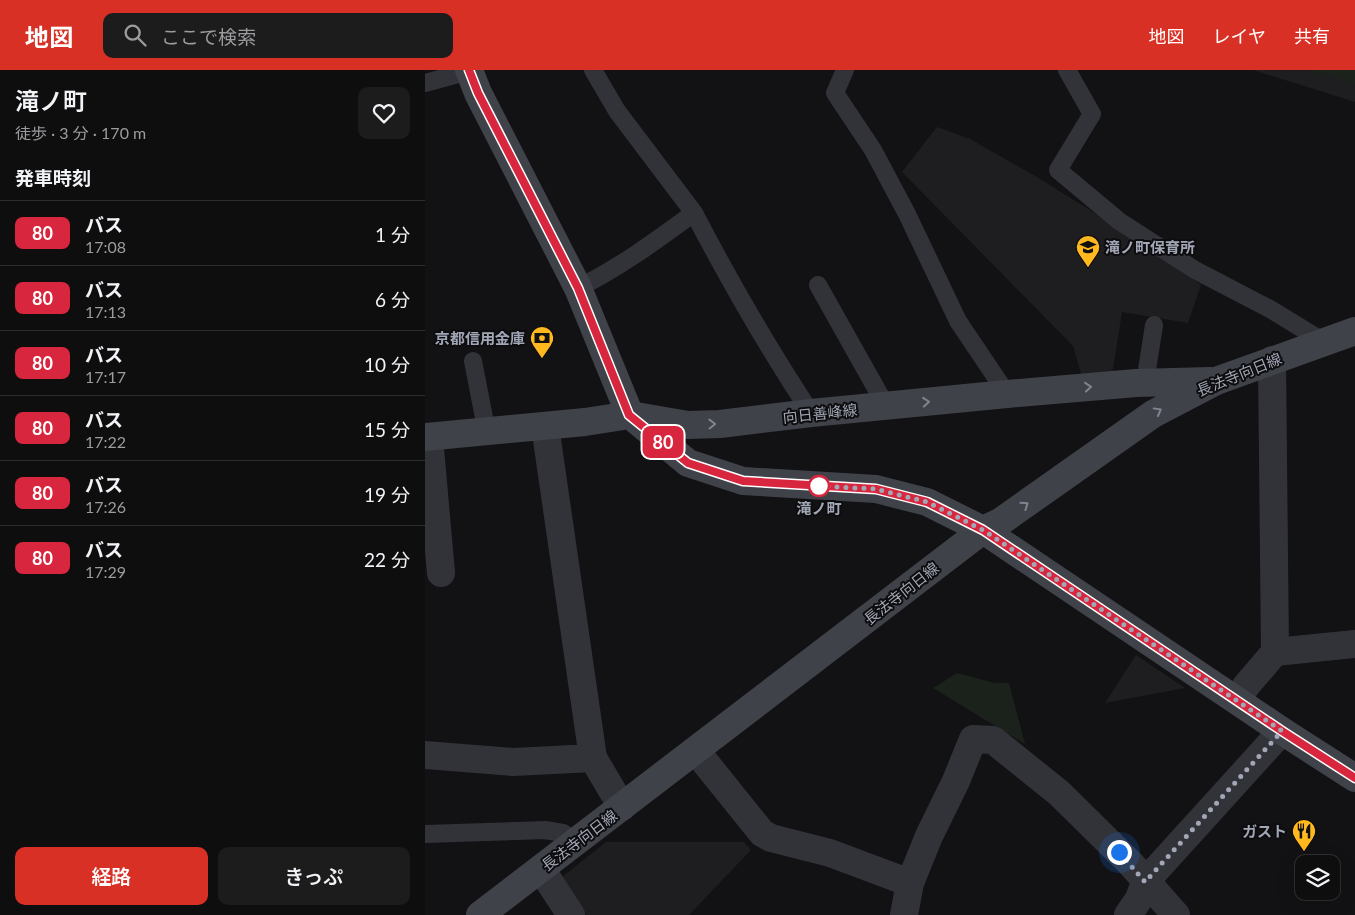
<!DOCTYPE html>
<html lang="ja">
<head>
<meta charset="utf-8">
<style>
  :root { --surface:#0e0e0f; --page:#1c1c1d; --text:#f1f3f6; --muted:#9b9c9e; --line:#2e2e2f; --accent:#d93025 }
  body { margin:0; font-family:Lato,"Noto Sans JP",sans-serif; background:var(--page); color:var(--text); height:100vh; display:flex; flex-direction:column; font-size:19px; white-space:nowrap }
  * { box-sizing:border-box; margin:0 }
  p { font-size:16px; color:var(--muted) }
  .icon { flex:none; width:28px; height:28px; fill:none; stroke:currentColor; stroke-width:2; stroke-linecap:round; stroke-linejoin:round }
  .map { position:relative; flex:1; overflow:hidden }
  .details { display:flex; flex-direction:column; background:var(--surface); width:425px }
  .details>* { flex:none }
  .badge { padding:0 10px; border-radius:8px; font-size:18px; line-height:32px }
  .controls { position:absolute; left:870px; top:785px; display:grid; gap:10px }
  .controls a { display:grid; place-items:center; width:45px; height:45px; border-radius:10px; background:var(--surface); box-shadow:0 5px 20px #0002,0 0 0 1px var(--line); font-size:25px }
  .you { position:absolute; width:25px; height:25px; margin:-12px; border:4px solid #fff; border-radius:50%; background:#1a73e8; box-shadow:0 0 0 8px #1a73e833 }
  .map>.badge { position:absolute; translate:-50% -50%; box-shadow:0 0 0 2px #fff }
  h2 { padding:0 15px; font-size:19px; line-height:45px }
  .round { display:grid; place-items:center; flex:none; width:52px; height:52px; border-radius:10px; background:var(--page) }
  .summary { display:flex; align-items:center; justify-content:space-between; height:85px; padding:0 15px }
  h1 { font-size:24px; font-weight:600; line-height:38px }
  .action { display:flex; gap:10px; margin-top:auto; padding:10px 15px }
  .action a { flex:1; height:58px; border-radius:10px; background:var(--accent); color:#fff; font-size:20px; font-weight:600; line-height:58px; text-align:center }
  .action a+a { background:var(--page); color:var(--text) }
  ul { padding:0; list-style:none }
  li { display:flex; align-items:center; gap:15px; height:65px; padding:0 15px; border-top:1px solid var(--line) }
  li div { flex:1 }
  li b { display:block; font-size:19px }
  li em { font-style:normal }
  li .badge { min-width:55px; font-weight:700; text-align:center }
  header { display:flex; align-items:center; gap:30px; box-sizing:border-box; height:70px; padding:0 25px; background:var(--accent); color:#fff }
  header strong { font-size:24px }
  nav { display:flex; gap:28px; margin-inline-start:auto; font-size:18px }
  .search { width:350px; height:45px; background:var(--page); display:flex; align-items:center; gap:12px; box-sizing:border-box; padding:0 18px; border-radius:10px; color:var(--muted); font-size:19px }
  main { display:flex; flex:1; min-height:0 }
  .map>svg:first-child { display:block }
  .built { fill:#1e1e21 }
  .green { fill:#1a221b }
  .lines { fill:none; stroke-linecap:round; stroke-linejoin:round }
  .lane { stroke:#323339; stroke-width:18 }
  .street { stroke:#323339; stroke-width:28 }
  .secondary { stroke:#404249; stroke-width:28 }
  .oneway { stroke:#808490 }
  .line-casing { stroke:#fff; stroke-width:11 }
  .line { stroke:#d7263d; stroke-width:8 }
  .walk { stroke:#a2a7b6; stroke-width:5; stroke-dasharray:0 9 }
  .stop-dot { fill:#fff; stroke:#d7263d; stroke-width:2.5 }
  .labels { text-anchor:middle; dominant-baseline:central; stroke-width:4; stroke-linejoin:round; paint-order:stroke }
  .poi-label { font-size:15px; font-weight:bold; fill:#a2a7b6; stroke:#0d0d0f; text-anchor:end }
  .street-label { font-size:15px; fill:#a2a7b6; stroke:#0d0d0f }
  .stop-label { font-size:15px; font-weight:bold; fill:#a2a7b6; stroke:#0d0d0f }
</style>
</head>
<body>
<header>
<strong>地図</strong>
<div class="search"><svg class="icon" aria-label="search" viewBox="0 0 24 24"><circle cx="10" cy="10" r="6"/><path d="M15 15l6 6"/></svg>ここで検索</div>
<nav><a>地図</a><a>レイヤ</a><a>共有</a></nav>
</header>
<main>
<section class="details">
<div class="summary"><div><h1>滝ノ町</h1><p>徒歩 · 3 分 · 170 m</p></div><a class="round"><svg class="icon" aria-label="heart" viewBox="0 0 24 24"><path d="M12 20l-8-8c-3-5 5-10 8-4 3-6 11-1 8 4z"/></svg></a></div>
<h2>発車時刻</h2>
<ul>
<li><span class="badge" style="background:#d7263d;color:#fff">80</span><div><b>バス</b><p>17:08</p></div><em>1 分</em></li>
<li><span class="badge" style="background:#d7263d;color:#fff">80</span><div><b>バス</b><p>17:13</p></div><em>6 分</em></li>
<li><span class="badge" style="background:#d7263d;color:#fff">80</span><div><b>バス</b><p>17:17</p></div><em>10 分</em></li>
<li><span class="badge" style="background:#d7263d;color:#fff">80</span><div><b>バス</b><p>17:22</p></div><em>15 分</em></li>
<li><span class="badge" style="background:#d7263d;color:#fff">80</span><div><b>バス</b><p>17:26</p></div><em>19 分</em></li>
<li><span class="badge" style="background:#d7263d;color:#fff">80</span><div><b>バス</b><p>17:29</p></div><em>22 分</em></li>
</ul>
<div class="action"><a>経路</a><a>きっぷ</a></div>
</section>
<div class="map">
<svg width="930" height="845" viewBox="0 0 930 845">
  <rect width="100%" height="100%" fill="#121214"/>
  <path class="built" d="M 828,0 L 930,0 L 930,32 Z
    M 512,57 L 545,69 L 612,107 L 713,170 L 776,215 L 763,253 L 697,242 L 687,305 L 657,307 L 648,276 L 477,102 Z
    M 711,585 L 760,618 L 680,633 Z
    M 181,772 L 319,772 L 326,780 L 264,845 L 161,845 L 132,811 Z"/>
  <path class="green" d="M 884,0 L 930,0 L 930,14 Z
    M 532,603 L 570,613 L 584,613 L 600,674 L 508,618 Z"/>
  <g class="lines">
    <path class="lane" d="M 420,0 L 410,23 L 448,80 L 482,144 L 533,251 L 582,324
      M 642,0 L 667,44 L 633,100 L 694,151 L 770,200 L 845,239 L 899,272
      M 0,13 L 44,1
      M 269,143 C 305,212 343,278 386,343
      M 393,215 L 461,336
      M 153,218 C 194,198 232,170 269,143 L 192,41 L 168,0
      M 48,291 L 62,363
      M 720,313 L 729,255
      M 0,764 L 120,760 L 138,763 L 151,772"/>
    <path class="street" d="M 120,356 L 168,688 L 197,737
      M 4,367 L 16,503
      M 850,582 L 930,574
      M 812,630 L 821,616 L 850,582 L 847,290
      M 271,681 L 337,763 L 346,768 L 405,783 L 485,813
      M 0,685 L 88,692 L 168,688
      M 116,799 L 146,845
      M 479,845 L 485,813 L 504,766 L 531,711 L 548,669 L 568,670 L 634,723 L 706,794 L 751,845
      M 703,845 L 714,829 L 720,812 L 857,661"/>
    <path class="secondary" d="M 44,0 L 53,23 L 153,218 L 205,345 L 263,393 L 318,411 L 451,419 L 502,432 L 558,460 L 857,661 L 930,708
      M 0,367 L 160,352 L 205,345 L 263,355 L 295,354 L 386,343 L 582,324 L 711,313 L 785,311
      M 55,845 L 558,460 L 575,452 L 728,344 L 791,311 L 930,261"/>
  </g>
  <defs><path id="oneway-chevron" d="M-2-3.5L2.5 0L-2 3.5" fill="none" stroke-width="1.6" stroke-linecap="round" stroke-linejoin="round" transform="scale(1.25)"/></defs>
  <g class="oneway">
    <use href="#oneway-chevron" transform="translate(663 317) rotate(-5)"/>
    <use href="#oneway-chevron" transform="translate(501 332) rotate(-5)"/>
    <use href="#oneway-chevron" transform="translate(733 341) rotate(-29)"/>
    <use href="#oneway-chevron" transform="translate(287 354) rotate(-1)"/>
    <use href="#oneway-chevron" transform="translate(600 435) rotate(-35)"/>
  </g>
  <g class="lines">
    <g class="line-casing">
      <path id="line" d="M 44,0 L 53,23 L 153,218 L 204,345 L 263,393 L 318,411 L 451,419 L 502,432 L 558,460 L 857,661 L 930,708"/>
    </g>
    <use href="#line" class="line"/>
    <path class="walk" d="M 394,416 L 451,419 L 502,432 L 558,460 L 857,661 L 720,812 L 694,782"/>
  </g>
  <defs>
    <g id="school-pin" transform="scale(1.25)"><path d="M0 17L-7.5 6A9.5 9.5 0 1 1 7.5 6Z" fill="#ffb91e" stroke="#0d0d0f"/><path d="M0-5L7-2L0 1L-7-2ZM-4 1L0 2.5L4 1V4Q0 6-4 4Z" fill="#111"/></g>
    <g id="bank-pin" transform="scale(1.25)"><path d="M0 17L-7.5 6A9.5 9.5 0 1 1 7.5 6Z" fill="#ffb91e" stroke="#0d0d0f"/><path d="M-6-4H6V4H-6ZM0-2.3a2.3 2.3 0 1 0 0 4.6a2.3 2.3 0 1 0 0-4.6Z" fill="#111"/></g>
    <g id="restaurant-pin" transform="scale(1.25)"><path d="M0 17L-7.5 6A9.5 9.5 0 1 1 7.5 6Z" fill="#ffb91e" stroke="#0d0d0f"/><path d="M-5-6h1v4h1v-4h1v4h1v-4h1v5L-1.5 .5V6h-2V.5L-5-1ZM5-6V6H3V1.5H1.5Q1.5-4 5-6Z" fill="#111"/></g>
  </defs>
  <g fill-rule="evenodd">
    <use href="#school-pin" x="663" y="177"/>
    <use href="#bank-pin" x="117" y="268"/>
    <use href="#restaurant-pin" x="879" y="761"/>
  </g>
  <circle class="stop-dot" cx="394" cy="416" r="10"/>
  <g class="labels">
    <g class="poi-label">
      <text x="680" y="177" text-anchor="start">滝ノ町保育所</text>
      <text x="100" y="268">京都信用金庫</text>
      <text x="862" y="761">ガスト</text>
    </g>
    <g class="street-label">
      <text transform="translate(814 304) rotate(-22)">長法寺向日線</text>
      <text transform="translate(395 343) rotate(-6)">向日善峰線</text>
      <text transform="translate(476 523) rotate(-38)">長法寺向日線</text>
      <text transform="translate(154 770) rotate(-37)">長法寺向日線</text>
    </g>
    <g class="stop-label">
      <text x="394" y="438">滝ノ町</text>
    </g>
  </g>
</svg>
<div class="controls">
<a><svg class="icon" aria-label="layers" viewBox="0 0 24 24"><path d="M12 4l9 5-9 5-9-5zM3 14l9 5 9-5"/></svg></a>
</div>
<div class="you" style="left:694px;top:782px"></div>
<b class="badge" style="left:238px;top:372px;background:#d7263d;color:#fff">80</b>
</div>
</main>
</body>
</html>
